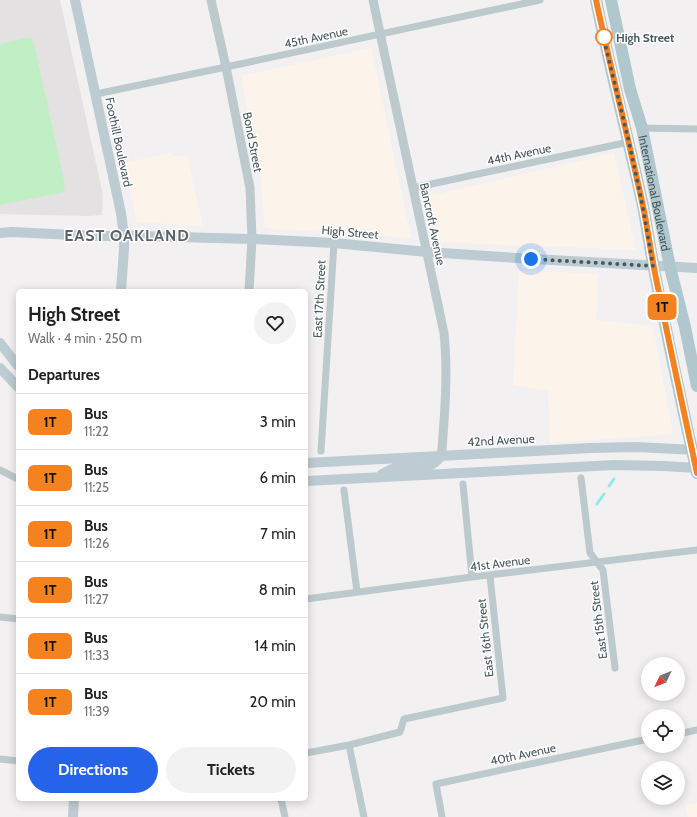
<!DOCTYPE html>
<html lang="en">
<head>
<meta charset="utf-8">
<style>
  :root { --surface:#fff; --page:#f2f2f2; --text:#202124; --muted:#757577; --line:#e0e0e0; --accent:#2563eb }
  body { margin:0; font-family:Cabin,sans-serif; background:var(--page); color:var(--text); height:100vh; display:flex; flex-direction:column; font-size:15px; white-space:nowrap }
  * { box-sizing:border-box; margin:0 }
  p { font-size:13px; color:var(--muted) }
  .icon { flex:none; width:22px; height:22px; fill:none; stroke:currentColor; stroke-width:2; stroke-linecap:round; stroke-linejoin:round }
  .map { position:relative; flex:1; overflow:hidden }
  .drawer { position:absolute; left:16px; top:289px; width:292px; height:512px; display:flex; flex-direction:column; background:var(--surface); border-radius:6px; box-shadow:0 2px 10px #0003 }
  .drawer>* { flex:none }
  .badge { padding:0 8px; border-radius:6px; font-size:14px; line-height:26px }
  .needle { width:26px; rotate:227deg }
  .fabs { position:absolute; left:641px; top:657px; display:grid; gap:8px }
  .fabs a { display:grid; place-items:center; width:44px; height:44px; border-radius:50%; background:var(--surface); box-shadow:0 2px 10px #0003; font-size:20px }
  .you { position:absolute; width:20px; height:20px; margin:-10px; border:3px solid #fff; border-radius:50%; background:#1a73e8; box-shadow:0 0 0 6px #1a73e833 }
  .map>.badge { position:absolute; translate:-50% -50%; box-shadow:0 0 0 2px #fff }
  h2 { padding:0 12px; font-size:15px; line-height:36px }
  .round { display:grid; place-items:center; flex:none; width:42px; height:42px; border-radius:21px; background:var(--page) }
  .headline { display:flex; align-items:center; justify-content:space-between; height:68px; padding:0 12px }
  h1 { font-size:19px; font-weight:700; line-height:30px }
  .button { display:flex; gap:8px; margin-top:auto; padding:8px 12px }
  .button a { flex:1; height:46px; border-radius:24px; background:var(--accent); color:#fff; font-size:16px; font-weight:700; line-height:46px; text-align:center }
  .button a+a { background:var(--page); color:var(--text) }
  ul { padding:0; list-style:none }
  li { display:flex; align-items:center; gap:12px; height:56px; padding:0 12px; border-top:1px solid var(--line) }
  li div { flex:1 }
  li b { display:block; font-size:15px }
  li em { font-style:normal }
  li .badge { min-width:44px; font-weight:700; text-align:center }
  .map>svg:first-child { display:block }
  .commercial { fill:#fcf3eb }
  .education { fill:#e4e1e3 }
  .green { fill:#c0efc6 }
  .lines { fill:none; stroke-linecap:round; stroke-linejoin:round }
  .stream { stroke:#8dece8; stroke-width:3 }
  .minor { stroke:#bcc9cd; stroke-width:7 }
  .tertiary { stroke:#bcc9cd; stroke-width:9 }
  .secondary { stroke:#bcccd2; stroke-width:10 }
  .primary { stroke:#b0c7ce; stroke-width:12 }
  .line-casing { stroke:#fff; stroke-width:9 }
  .line { stroke:#f58220; stroke-width:6 }
  .walk { stroke:#48595e; stroke-width:4; stroke-dasharray:0 7.2 }
  .stop-dot { fill:#fff; stroke:#f58220; stroke-width:2 }
  .labels { text-anchor:middle; dominant-baseline:central; stroke-width:3; stroke-linejoin:round; paint-order:stroke }
  .street-label { font-size:12px; fill:#48595e; stroke:#fff }
  .stop-label { font-size:12px; font-weight:bold; fill:#48595e; stroke:#fff; text-anchor:start }
  .district-label { font-size:16px; font-weight:bold; letter-spacing:1px; fill:#5d6365; stroke:#fff }
</style>
</head>
<body>
<div class="map">
<svg width="697" height="817" viewBox="0 0 697 817">
  <rect width="100%" height="100%" fill="#f3f0f1"/>
  <path class="commercial" d="M 371,48 L 411,238 L 265,228 L 260,173 L 241,76 Z
    M 171,153 L 172,156 L 187,156 L 203,226 L 137,222 L 123,163 Z
    M 614,153 L 636,250 L 437,242 L 425,197 Z
    M 519,270 L 598,274 L 596,320 L 653,326 L 673,434 L 550,443 L 548,391 L 513,385 Z
    M 697,803 L 697,817 L 688,817 L 685,805 Z"/>
  <path class="education" d="M 0,0 L 60,0 L 103,195 L 102,215 L 89,216 L 0,214 Z"/>
  <path class="green" d="M 31,37 L 33,43 L 34,43 L 65,185 L 63,186 L 65,192 L 0,205 L 0,44 Z"/>
  <g class="lines">
    <path class="stream" d="M 609,486 L 614,479
      M 597,504 L 604,494"/>
    <path class="minor" d="M 96,94 L 226,67 L 540,0
      M 642,128 L 697,129
      M 413,188 L 473,175 L 629,142
      M 321,451 L 334,243
      M 0,470 L 18,479
      M 581,478 L 590,553 L 603,570 L 615,668
      M 463,484 L 472,577
      M 344,490 L 357,592
      M 306,599 L 472,577 L 697,550
      M 0,617 L 18,619
      M 678,734 L 697,730
      M 349,745 L 364,817
      M 306,753 L 349,745 L 400,732 L 404,719 L 503,698 L 490,576
      M 0,759 L 18,761
      M 281,799 L 285,817
      M 442,817 L 436,784 L 648,739"/>
    <path class="tertiary" d="M 211,0 L 226,67 L 250,188 L 252,239 L 249,291
      M 373,0 L 444,333 C 448,371 445,410 442,449 L 441,456"/>
    <path class="secondary" d="M 75,0 L 121,213 L 124,236 L 124,249 L 121,291
      M 0,233 L 12,232 L 94,236 L 138,236 L 252,239 L 334,243 L 427,252 L 516,258 L 697,268
      M 0,343 L 18,366
      M 0,368 L 18,387
      M 306,463 L 591,448 L 635,447 L 697,450
      M 381,475 C 386,472 390,469 396,468 C 412,465 429,473 441,456
      M 306,481 L 614,465 L 663,466 L 697,468
      M 73,817 L 74,799"/>
    <g class="primary">
      <path d="M 596,0 C 610,69 628,137 643,206 C 647,227 650,248 654,269 C 667,337 682,405 697,473"/>
      <path id="s1" d="M 611,0 L 630,89 L 642,128 L 670,267 L 685,327 L 697,386"/>
    </g>
  </g>
  <g class="lines">
    <g class="line-casing">
      <path id="line" d="M 596,0 C 611,69 628,137 643,206 C 648,230 651,254 656,278 C 669,343 683,408 697,473"/>
    </g>
    <use href="#line" class="line"/>
    <path class="walk" d="M 531,259 L 653,266 L 643,208 L 629,142 L 603,36 L 604,37"/>
  </g>
  <circle class="stop-dot" cx="604" cy="37" r="8"/>
  <g class="labels">
    <g class="street-label">
      <text transform="translate(316 37) rotate(-12)">45th Avenue</text>
      <text transform="translate(119 142) rotate(78)">Foothill Boulevard</text>
      <text transform="translate(253 142) rotate(79)">Bond Street</text>
      <text transform="translate(519 154) rotate(-12)">44th Avenue</text>
      <text stroke="none"><textPath href="#s1" startOffset="198">International Boulevard</textPath></text>
      <text transform="translate(433 224) rotate(78)">Bancroft Avenue</text>
      <text transform="translate(350 232) rotate(5)">High Street</text>
      <text transform="translate(319 299) rotate(-87)">East 17th Street</text>
      <text transform="translate(501 440) rotate(-3)">42nd Avenue</text>
      <text transform="translate(500 563) rotate(-7)">41st Avenue</text>
      <text transform="translate(598 620) rotate(-97)">East 15th Street</text>
      <text transform="translate(485 638) rotate(-96)">East 16th Street</text>
      <text transform="translate(523 754) rotate(-12)">40th Avenue</text>
    </g>
    <g class="stop-label">
      <text x="616" y="37">High Street</text>
    </g>
    <g class="district-label">
      <text x="127" y="235">EAST OAKLAND</text>
    </g>
  </g>
</svg>
<div class="fabs">
<a><svg class="needle" viewBox="-14 -14 28 28"><path d="M0-13l5 13h-10z" fill="#e53935"/><path d="M0 13l5-13h-10z" fill="#757577"/></svg></a>
<a><svg class="icon" aria-label="locate" viewBox="0 0 24 24"><circle cx="12" cy="12" r="6"/><path d="M12 2v4M12 18v4M2 12h4M18 12h4"/></svg></a>
<a><svg class="icon" aria-label="layers" viewBox="0 0 24 24"><path d="M12 4l9 5-9 5-9-5zM3 14l9 5 9-5"/></svg></a>
</div>
<div class="you" style="left:531px;top:259px"></div>
<b class="badge" style="left:662px;top:307px;background:#f58220;color:#111">1T</b>
<section class="drawer">
<div class="headline"><div><h1>High Street</h1><p>Walk · 4 min · 250 m</p></div><a class="round"><svg class="icon" aria-label="heart" viewBox="0 0 24 24"><path d="M12 20l-8-8c-3-5 5-10 8-4 3-6 11-1 8 4z"/></svg></a></div>
<h2>Departures</h2>
<ul>
<li><span class="badge" style="background:#f58220;color:#111">1T</span><div><b>Bus</b><p>11:22</p></div><em>3 min</em></li>
<li><span class="badge" style="background:#f58220;color:#111">1T</span><div><b>Bus</b><p>11:25</p></div><em>6 min</em></li>
<li><span class="badge" style="background:#f58220;color:#111">1T</span><div><b>Bus</b><p>11:26</p></div><em>7 min</em></li>
<li><span class="badge" style="background:#f58220;color:#111">1T</span><div><b>Bus</b><p>11:27</p></div><em>8 min</em></li>
<li><span class="badge" style="background:#f58220;color:#111">1T</span><div><b>Bus</b><p>11:33</p></div><em>14 min</em></li>
<li><span class="badge" style="background:#f58220;color:#111">1T</span><div><b>Bus</b><p>11:39</p></div><em>20 min</em></li>
</ul>
<div class="button"><a>Directions</a><a>Tickets</a></div>
</section>
</div>
</body>
</html>
